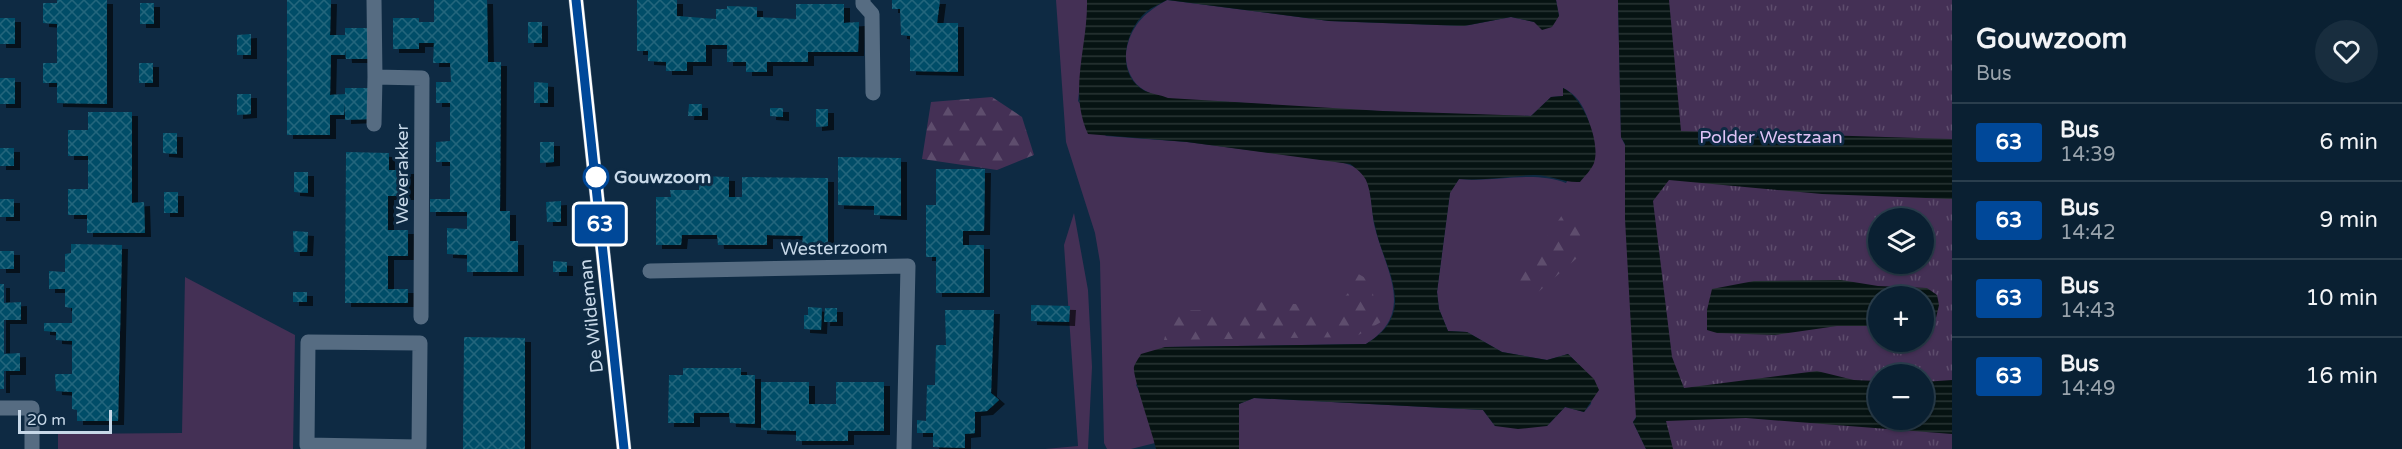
<!DOCTYPE html>
<html lang="en">
<head>
<meta charset="utf-8">
<style>
  :root { --surface:#0a2032; --page:#182d3e; --text:#f1f3f6; --muted:#99a3ac; --line:#2a3e4d }
  body { margin:0; font-family:"Varela Round",sans-serif; background:var(--page); color:var(--text); height:100vh; display:flex; flex-direction:column; font-size:22px; white-space:nowrap }
  * { box-sizing:border-box; margin:0 }
  p { font-size:20px; color:var(--muted) }
  .icon { flex:none; width:33px; height:33px; fill:none; stroke:currentColor; stroke-width:2; stroke-linecap:round; stroke-linejoin:round }
  .map { position:relative; flex:1; overflow:hidden }
  .sheet { display:flex; flex-direction:column; background:var(--surface); width:450px }
  .sheet>* { flex:none }
  .badge { padding:0 12px; border-radius:4px; font-size:21px; line-height:39px }
  .buttons { position:absolute; left:1868px; top:208px; display:grid; gap:12px }
  .buttons a { display:grid; place-items:center; width:66px; height:66px; border-radius:50%; background:var(--surface); box-shadow:0 2px 4px #0004,0 0 0 2px var(--line); font-size:30px }
  .scale { position:absolute; left:18px; bottom:15px; width:94px; box-sizing:border-box; padding-left:6px; border:3px solid #c7d8e8; border-top:0; font-size:16px; line-height:21px; white-space:nowrap; color:#c7d8e8; -webkit-text-stroke:4px #0e2a43; paint-order:stroke }
  .map>.badge { position:absolute; translate:-50% -50%; box-shadow:0 0 0 3px #fff }
  .round { display:grid; place-items:center; flex:none; width:63px; height:63px; border-radius:32px; background:var(--page) }
  .headline { display:flex; align-items:center; justify-content:space-between; height:102px; padding:0 24px }
  h1 { font-size:28px; font-weight:700; line-height:45px }
  ul { padding:0; list-style:none }
  li { display:flex; align-items:center; gap:18px; height:78px; padding:0 24px; border-top:2px solid var(--line) }
  li div { flex:1 }
  li b { display:block; font-size:22px }
  li em { font-style:normal }
  li .badge { min-width:66px; font-weight:700; text-align:center }
  main { display:flex; flex:1; min-height:0 }
  .map>svg:first-child { display:block }
  .grass { fill:#443055 }
  .forest { fill:url(#forest-firs) }
  .park { fill:url(#park-tufts); fill-rule:evenodd }
  .water { fill:url(#water-rules) }
  .building { fill:url(#building-cross-hatch); filter:url(#shadow) }
  .lines { fill:none; stroke-linecap:round; stroke-linejoin:round }
  .minor { stroke:#566c82; stroke-width:15 }
  .line-casing { stroke:#fff; stroke-width:14 }
  .line { stroke:#004899; stroke-width:9 }
  .stop-dot { fill:#fff; stroke:#004899; stroke-width:3 }
  .labels { text-anchor:middle; dominant-baseline:central; stroke-width:6; stroke-linejoin:round; paint-order:stroke }
  .park-label { font-size:18px; fill:#ddc2f5; stroke:#0e2a43 }
  .street-label { font-size:18px; fill:#c7d8e8; stroke:#0e2a43 }
  .stop-label { font-size:18px; font-weight:bold; fill:#c7d8e8; stroke:#0e2a43; text-anchor:start }
</style>
</head>
<body>
<main>
<div class="map">
<svg width="1952" height="449" viewBox="0 0 1952 449">
  <defs>
    <pattern id="forest-firs" width="22" height="20" patternUnits="userSpaceOnUse" patternTransform="scale(1.5)"><rect width="22" height="20" fill="#443055"/><path d="M5 1l3.5 6h-7zM16 11l3.5 6h-7z" fill="#5e4d6d"/></pattern>
    <pattern id="park-tufts" width="24" height="20" patternUnits="userSpaceOnUse" patternTransform="scale(1.5)"><rect width="24" height="20" fill="#443055"/><path d="M3 7l-1-3M5 7V3M7 7l1-3M15 17l-1-3M17 17v-4M19 17l1-3" fill="none" stroke="#5e4d6d"/></pattern>
    <pattern id="water-rules" width="6" height="5" patternUnits="userSpaceOnUse" patternTransform="scale(1.5)"><rect width="6" height="5" fill="#061312"/><path d="M0 2.5h6" fill="none" stroke="#293534"/></pattern>
    <pattern id="building-cross-hatch" width="8" height="8" patternUnits="userSpaceOnUse" patternTransform="scale(1.5)"><rect width="8" height="8" fill="#004d67"/><path d="M0 0l8 8M0 8l8-8" fill="none" stroke="#24667d"/></pattern>
    <filter id="shadow"><feDropShadow dx="6" dy="4" stdDeviation="0" flood-color="#0009"/></filter>
  </defs>
  <rect width="100%" height="100%" fill="#0e2a43"/>
  <path class="grass" d="M 1056,0 L 1087,0 L 1087,22 L 1078,101 L 1106,136 L 1187,142 L 1334,161 C 1344,163 1356,165 1363,174 C 1373,187 1371,212 1375,228 C 1386,271 1416,313 1366,344 L 1165,347 L 1136,385 L 1142,397 L 1155,443 L 1131,449 L 1107,449 L 1104,443 L 1100,262 L 1095,233 L 1066,142 Z
    M 1167,0 L 1329,21 L 1464,26 L 1511,17 L 1534,22 L 1559,16 L 1556,0 L 1618,0 L 1621,137 L 1653,201 L 1672,357 L 1633,422 L 1646,449 L 1239,449 L 1239,404 L 1254,398 L 1483,410 L 1495,426 L 1547,426 L 1565,407 L 1584,412 L 1591,404 L 1593,379 L 1568,354 L 1547,360 L 1502,352 L 1467,332 L 1448,331 L 1439,309 L 1437,292 L 1450,192 L 1459,179 C 1496,183 1531,170 1566,183 L 1593,136 C 1588,118 1583,97 1563,88 L 1563,96 L 1551,97 L 1531,116 C 1430,114 1330,110 1230,102 C 1204,100 1167,104 1144,90 C 1130,82 1123,62 1127,47 C 1133,23 1146,12 1167,0 Z
    M 1074,213 L 1088,290 L 1092,367 L 1088,449 L 1045,449 L 1078,446 L 1064,245 Z
    M 185,277 L 295,335 L 293,449 L 58,449 L 58,434 L 182,433 Z"/>
  <path class="forest" d="M 992,97 L 1022,117 L 1034,155 L 997,170 L 922,159 L 931,102 Z
    M 1568,207 L 1579,208 L 1585,251 L 1528,301 L 1514,282 Z
    M 1348,268 L 1369,280 L 1381,322 L 1355,337 L 1164,340 L 1172,310 L 1209,310 L 1240,319 L 1255,302 L 1314,305 L 1326,319 L 1348,293 Z"/>
  <path class="park" d="M 1625,0 L 1952,0 L 1952,449 L 1665,449 ZM 1878,219 L 1923,219 L 1923,264 L 1878,264 ZM 1878,297 L 1923,297 L 1923,342 L 1878,342 ZM 1878,375 L 1923,375 L 1923,420 L 1878,420 Z"/>
  <path class="water" d="M 1087,0 L 1167,0 C 1160,4 1152,7 1146,12 C 1124,31 1115,75 1145,91 C 1152,94 1161,95 1168,98 L 1383,111 L 1531,116 L 1551,97 L 1563,96 L 1563,88 C 1583,97 1601,142 1594,163 C 1592,169 1584,177 1580,182 C 1564,183 1550,175 1534,175 C 1509,176 1485,181 1459,179 L 1450,193 L 1437,292 L 1439,309 L 1448,331 L 1467,332 L 1502,352 L 1547,360 L 1568,354 L 1594,379 L 1599,390 L 1584,412 L 1565,407 L 1547,426 L 1518,429 L 1495,426 L 1483,410 L 1254,398 L 1239,404 L 1239,449 L 1156,449 C 1153,434 1132,375 1134,367 C 1135,363 1139,358 1141,354 L 1165,347 L 1366,344 C 1382,334 1393,323 1395,304 C 1396,277 1380,252 1375,226 C 1371,212 1372,193 1366,180 C 1362,173 1357,169 1350,164 L 1187,142 L 1088,134 C 1068,90 1088,47 1087,0 Z
    M 1168,0 L 1556,0 L 1559,16 L 1552,27 L 1542,30 L 1534,22 L 1511,17 L 1464,26 L 1329,21 Z
    M 1618,0 L 1669,0 L 1681,131 L 1952,139 L 1952,199 L 1822,194 L 1669,180 L 1653,201 L 1672,357 L 1684,388 L 1817,371 L 1854,380 L 1878,381 L 1878,420 L 1923,420 L 1923,382 L 1952,380 L 1952,434 L 1746,418 L 1666,421 L 1673,449 L 1646,449 L 1633,422 L 1636,418 L 1625,219 L 1625,144 L 1621,137 Z
    M 1841,280 L 1878,286 L 1927,288 L 1937,295 L 1939,305 L 1935,322 L 1923,330 L 1923,297 L 1878,297 L 1878,326 L 1837,326 L 1775,335 L 1717,333 L 1707,330 L 1707,310 L 1712,289 L 1754,281 Z"/>
  <path class="building" d="M 57,0 L 107,0 L 107,104 L 57,103 L 57,83 L 43,83 L 43,63 L 57,63 L 57,24 L 43,23 L 43,3 L 57,3 Z
    M 287,0 L 331,0 L 330,35 L 345,35 L 345,28 L 371,28 L 371,59 L 346,59 L 345,48 L 345,55 L 331,55 L 330,95 L 345,94 L 345,88 L 371,88 L 371,119 L 345,120 L 345,103 L 344,115 L 330,115 L 330,135 L 287,135 Z
    M 434,0 L 487,0 L 488,62 L 501,62 L 500,211 L 510,211 L 510,241 L 518,241 L 518,272 L 467,272 L 467,255 L 447,254 L 447,228 L 467,229 L 467,212 L 430,212 L 430,199 L 450,199 L 450,162 L 436,162 L 436,142 L 450,141 L 450,103 L 436,103 L 436,82 L 451,82 L 450,63 L 433,63 L 434,43 L 419,43 L 419,49 L 393,49 L 393,18 L 419,18 L 419,22 L 434,22 Z
    M 637,0 L 677,0 L 677,16 L 716,19 L 716,9 L 727,9 L 727,6 L 757,7 L 757,17 L 796,19 L 796,4 L 844,4 L 844,23 L 859,22 L 858,52 L 808,52 L 808,62 L 767,62 L 767,72 L 746,72 L 746,62 L 727,62 L 727,45 L 706,45 L 706,62 L 687,62 L 687,71 L 666,71 L 666,62 L 648,61 L 648,51 L 637,51 Z
    M 892,0 L 940,0 L 937,23 L 958,23 L 958,72 L 910,71 L 910,36 L 901,35 L 900,9 L 892,9 Z
    M 140,3 L 154,3 L 154,24 L 140,24 Z
    M 0,18 L 15,18 L 15,44 L 0,44 Z
    M 528,22 L 542,22 L 542,43 L 528,43 Z
    M 251,34 L 251,55 L 237,55 L 237,35 Z
    M 139,63 L 153,63 L 153,83 L 139,83 Z
    M 0,78 L 15,78 L 15,104 L 0,104 Z
    M 534,82 L 548,83 L 548,103 L 534,103 Z
    M 237,94 L 251,94 L 251,114 L 237,115 Z
    M 689,104 L 702,104 L 702,116 L 688,116 Z
    M 770,108 L 783,108 L 783,117 L 770,116 Z
    M 816,109 L 828,109 L 828,126 L 816,127 Z
    M 88,112 L 132,112 L 132,203 L 144,202 L 145,233 L 87,233 L 87,215 L 68,215 L 68,189 L 88,189 L 88,156 L 68,156 L 68,130 L 88,130 Z
    M 163,133 L 177,133 L 177,154 L 163,153 Z
    M 540,142 L 554,142 L 554,162 L 540,163 Z
    M 0,148 L 14,148 L 14,166 L 0,166 Z
    M 346,152 L 389,153 L 389,170 L 408,170 L 408,196 L 388,196 L 388,230 L 408,230 L 408,256 L 388,256 L 388,289 L 408,289 L 408,303 L 345,303 Z
    M 838,157 L 901,158 L 901,216 L 874,215 L 874,206 L 838,205 Z
    M 936,169 L 985,169 L 984,231 L 963,231 L 963,245 L 984,245 L 984,293 L 936,293 L 936,257 L 926,257 L 926,205 L 936,205 Z
    M 294,172 L 308,172 L 308,193 L 294,192 Z
    M 699,176 L 729,177 L 729,197 L 742,197 L 742,177 L 828,178 L 828,245 L 802,245 L 803,236 L 767,235 L 767,245 L 718,245 L 717,235 L 682,235 L 681,245 L 656,245 L 656,197 L 671,197 L 670,190 L 699,190 Z
    M 164,192 L 178,192 L 178,213 L 164,213 Z
    M 0,199 L 14,199 L 14,217 L 0,217 Z
    M 561,201 L 561,222 L 547,222 L 546,202 Z
    M 293,231 L 308,232 L 307,252 L 294,252 Z
    M 71,244 L 122,245 L 118,421 L 77,421 L 77,410 L 72,409 L 72,392 L 56,391 L 55,374 L 72,374 L 72,341 L 56,340 L 56,332 L 44,331 L 44,323 L 72,323 L 72,308 L 65,307 L 65,289 L 49,289 L 49,271 L 65,272 L 65,254 L 71,253 Z
    M 0,251 L 14,251 L 14,269 L 0,269 Z
    M 553,261 L 567,262 L 567,272 L 553,272 Z
    M 0,284 L 4,284 L 4,303 L 21,302 L 21,320 L 4,320 L 4,354 L 20,353 L 20,371 L 4,371 L 4,389 L 0,389 Z
    M 293,292 L 307,292 L 307,302 L 293,302 Z
    M 1031,305 L 1070,306 L 1069,322 L 1031,321 Z
    M 808,307 L 822,308 L 821,330 L 804,329 L 804,315 L 808,315 Z
    M 825,308 L 837,308 L 837,322 L 824,322 Z
    M 945,310 L 994,310 L 991,393 L 999,400 L 987,411 L 975,412 L 975,433 L 965,434 L 965,448 L 933,447 L 933,433 L 917,433 L 917,420 L 926,421 L 927,385 L 935,385 L 936,345 L 946,345 Z
    M 464,337 L 525,338 L 525,449 L 463,449 Z
    M 683,368 L 741,368 L 741,375 L 755,375 L 755,424 L 730,423 L 729,413 L 694,413 L 694,423 L 668,423 L 669,375 L 683,375 Z
    M 761,382 L 809,382 L 809,404 L 836,404 L 836,382 L 884,382 L 884,431 L 848,431 L 848,441 L 796,441 L 796,431 L 761,430 Z"/>
  <g class="lines">
    <path class="minor" d="M 374,0 L 375,77 L 422,78 L 421,317
      M 576,0 L 624,449
      M 863,0 L 863,4 L 872,14 L 873,93
      M 374,124 L 375,77
      M 650,271 L 908,266 L 904,449
      M 308,342 L 420,343 L 419,447 L 307,445 Z
      M 0,408 L 32,408 L 32,449"/>
  </g>
  <g class="lines">
    <g class="line-casing">
      <path id="line" d="M 576,0 L 624,449"/>
    </g>
    <use href="#line" class="line"/>
  </g>
  <circle class="stop-dot" cx="596" cy="177" r="12"/>
  <g class="labels">
    <g class="park-label">
      <text x="1771" y="137">Polder Westzaan</text>
    </g>
    <g class="street-label">
      <text transform="translate(402 174) rotate(-90)">Weverakker</text>
      <text transform="translate(834 248) rotate(-1)">Westerzoom</text>
      <text transform="translate(591 316) rotate(-96)">De Wildeman</text>
    </g>
    <g class="stop-label">
      <text x="614" y="177">Gouwzoom</text>
    </g>
  </g>
</svg>
<div class="buttons">
<a><svg class="icon" aria-label="layers" viewBox="0 0 24 24"><path d="M12 4l9 5-9 5-9-5zM3 14l9 5 9-5"/></svg></a>
<a>+</a>
<a>−</a>
</div>
<div class="scale">20 m</div>
<b class="badge" style="left:600px;top:224px;background:#004899;color:#fff">63</b>
</div>
<section class="sheet">
<div class="headline"><div><h1>Gouwzoom</h1><p>Bus</p></div><a class="round"><svg class="icon" aria-label="heart" viewBox="0 0 24 24"><path d="M12 20l-8-8c-3-5 5-10 8-4 3-6 11-1 8 4z"/></svg></a></div>
<ul>
<li><span class="badge" style="background:#004899;color:#fff">63</span><div><b>Bus</b><p>14:39</p></div><em>6 min</em></li>
<li><span class="badge" style="background:#004899;color:#fff">63</span><div><b>Bus</b><p>14:42</p></div><em>9 min</em></li>
<li><span class="badge" style="background:#004899;color:#fff">63</span><div><b>Bus</b><p>14:43</p></div><em>10 min</em></li>
<li><span class="badge" style="background:#004899;color:#fff">63</span><div><b>Bus</b><p>14:49</p></div><em>16 min</em></li>
</ul>
</section>
</main>
</body>
</html>
